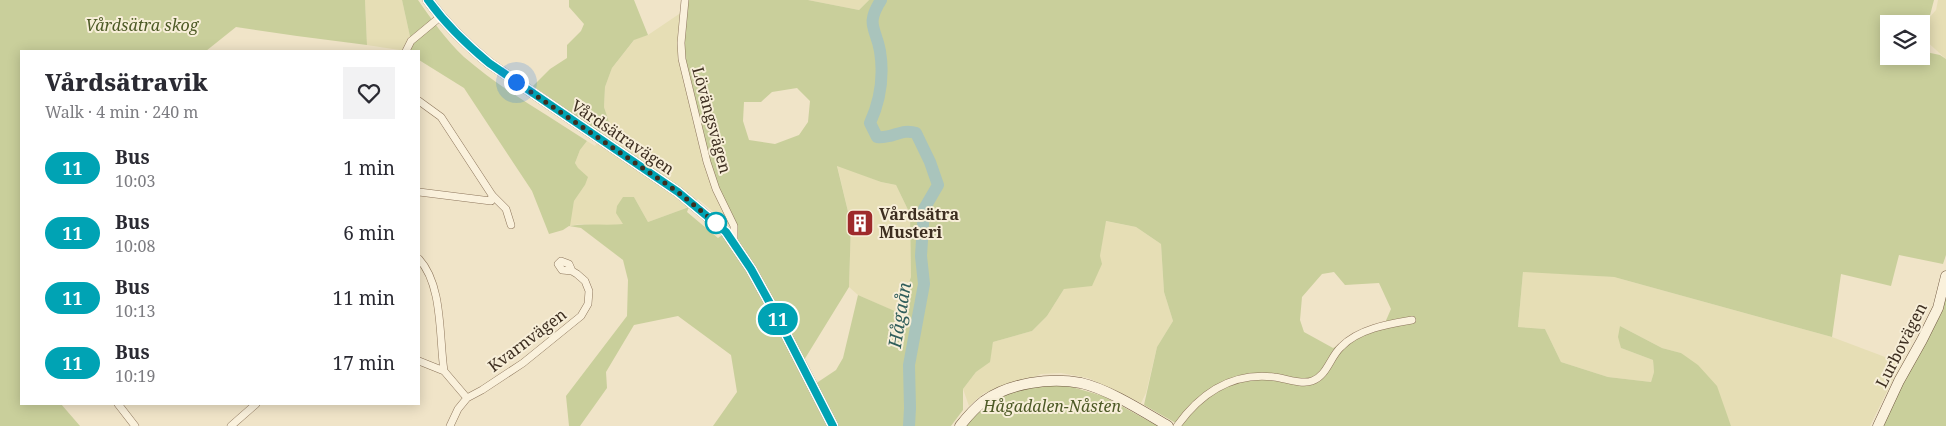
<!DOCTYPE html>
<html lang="en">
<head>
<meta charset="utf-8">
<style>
  :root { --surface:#fff; --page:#f2f2f3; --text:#2b2b33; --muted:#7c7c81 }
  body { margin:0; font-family:"Noto Serif",serif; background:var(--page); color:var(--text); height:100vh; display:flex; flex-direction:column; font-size:19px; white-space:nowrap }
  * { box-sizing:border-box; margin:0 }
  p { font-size:16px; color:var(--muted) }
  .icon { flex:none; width:28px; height:28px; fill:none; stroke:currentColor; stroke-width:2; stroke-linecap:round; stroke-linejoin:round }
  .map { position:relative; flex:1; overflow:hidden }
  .drawer { position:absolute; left:20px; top:50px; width:400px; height:355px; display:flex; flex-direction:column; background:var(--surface); border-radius:0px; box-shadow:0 2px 12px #0003 }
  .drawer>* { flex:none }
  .badge { padding:0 10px; border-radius:16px; font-size:18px; line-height:32px }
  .controls { position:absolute; left:1880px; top:15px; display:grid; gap:10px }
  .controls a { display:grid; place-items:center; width:50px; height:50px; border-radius:0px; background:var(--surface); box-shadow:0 2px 12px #0003; font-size:25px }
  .you { position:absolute; width:25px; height:25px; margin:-12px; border:4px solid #fff; border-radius:50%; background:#1a73e8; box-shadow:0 0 0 8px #1a73e833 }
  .map>.badge { position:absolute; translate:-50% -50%; box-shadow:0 0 0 2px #fff }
  .round { display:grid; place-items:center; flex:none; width:52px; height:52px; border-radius:0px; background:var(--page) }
  .summary { display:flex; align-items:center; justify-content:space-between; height:85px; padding:0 25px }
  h1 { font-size:24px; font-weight:800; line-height:38px }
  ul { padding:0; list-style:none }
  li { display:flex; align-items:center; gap:15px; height:65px; padding:0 25px }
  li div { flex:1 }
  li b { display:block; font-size:19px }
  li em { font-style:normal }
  li .badge { min-width:55px; font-weight:700; text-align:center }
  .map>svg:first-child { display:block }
  .farmland { fill:#e6deb5 }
  .green { fill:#c9cf9b; fill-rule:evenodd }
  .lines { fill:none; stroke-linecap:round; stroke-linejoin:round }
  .river { stroke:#a9c4bc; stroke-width:12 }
  .street-casing { stroke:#8d765c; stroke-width:8 }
  .secondary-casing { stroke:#6f573f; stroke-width:11 }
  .street { stroke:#faf1dc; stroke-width:7 }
  .secondary { stroke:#faf1dc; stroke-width:10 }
  .line-casing { stroke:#fff; stroke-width:11 }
  .line { stroke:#00a3b4; stroke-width:8 }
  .walk { stroke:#3d2e20; stroke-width:5; stroke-dasharray:0 9 }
  .stop-dot { fill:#fff; stroke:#00a3b4; stroke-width:2.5 }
  .labels { text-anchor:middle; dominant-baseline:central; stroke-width:4; stroke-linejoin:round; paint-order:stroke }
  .park-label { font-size:16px; font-style:italic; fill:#4d5a26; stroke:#f7eed8 }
  .street-label { font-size:16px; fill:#3d2e20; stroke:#f7eed8 }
  .poi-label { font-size:16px; font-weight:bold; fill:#3d2e20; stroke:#f7eed8; text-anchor:start }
  .water-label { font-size:18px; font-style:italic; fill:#2f5d5a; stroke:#f7eed8 }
</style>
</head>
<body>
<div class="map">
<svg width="1946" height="426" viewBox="0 0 1946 426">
  <rect width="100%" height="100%" fill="#f0e4c8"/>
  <path class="farmland" d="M 365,0 L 402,0 L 411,41 L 406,51 L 367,45 Z
    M 808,0 L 869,0 L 859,10 Z
    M 1938,0 L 1946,0 L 1946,59 L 1924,39 L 1929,18 L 1936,10 Z
    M 685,10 L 734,226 L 731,229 L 729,225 L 698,199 L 689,207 L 648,222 L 634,197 L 624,224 L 605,226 L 581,224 L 569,226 L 574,201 L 585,185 L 575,163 L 580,150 L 587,141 L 595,146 L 610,125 L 604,107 L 605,87 L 612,68 L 635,39 L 648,35 Z
    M 837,165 L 881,182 L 896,185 L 910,214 L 911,277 L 896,312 L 858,295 L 849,287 L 851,224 Z
    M 1105,221 L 1136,227 L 1161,244 L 1164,292 L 1173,321 L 1157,347 L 1146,393 L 1141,403 L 1088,378 L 1061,373 L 1041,374 L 1021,383 L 984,393 L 969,406 L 963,389 L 976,372 L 989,362 L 993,342 L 1032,331 L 1047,316 L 1064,289 L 1100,256 Z
    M 1523,271 L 1614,277 L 1832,337 L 1901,363 L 1870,426 L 1731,426 L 1724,409 L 1681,353 L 1662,348 L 1620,326 L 1621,348 L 1653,360 L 1654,372 L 1651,382 L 1608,377 L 1561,362 L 1545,329 L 1518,327 Z"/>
  <path class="green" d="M 0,0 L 365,0 L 367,45 L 297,36 L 236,27 L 206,51 L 21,51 L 21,404 L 61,404 L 80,426 L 0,426 Z
    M 402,0 L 418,0 C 432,20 446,40 464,57 C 501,89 546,114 587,141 L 580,150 L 575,163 L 578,168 L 588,177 L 585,185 L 574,201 L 570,226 C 587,223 605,226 623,224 L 616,213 L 617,206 L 623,197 L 634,197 L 648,222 L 689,207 L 687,212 L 718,238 L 734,226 L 716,189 L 682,59 L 685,0 L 808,0 L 859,10 L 869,0 L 1934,0 L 1921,50 L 1921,24 L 1889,24 L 1889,56 L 1921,56 L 1921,51 L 1940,55 L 1946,59 L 1946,255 L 1943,264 L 1899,255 L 1891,286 L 1841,274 L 1832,337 L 1614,277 L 1523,272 L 1518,327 L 1545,329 L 1561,362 L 1608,377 L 1651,382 L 1654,372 L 1653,360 L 1621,348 L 1618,337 L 1620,326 L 1662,348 L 1681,353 L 1698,365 L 1717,386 L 1731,426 L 1181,426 L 1144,405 L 1157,347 L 1173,321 L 1164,292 L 1161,244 L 1136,227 L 1106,221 L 1100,256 L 1102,264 L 1092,286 L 1064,289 L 1047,316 L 1032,331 L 993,342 L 990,362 L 976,372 L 963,389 L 963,410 L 951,426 L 713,426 L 737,392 L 731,355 L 678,316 L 634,325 L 606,372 L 607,388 L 580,426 L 569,426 L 566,396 L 627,316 L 628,280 L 623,260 L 581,228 L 569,226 L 563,230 L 549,234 L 532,191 L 464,88 L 419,60 L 419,51 L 406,51 L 411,41 ZM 797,88 L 810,101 L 808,122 L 799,135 L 775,144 L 749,140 L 743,121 L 744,102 L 761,102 L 772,92 ZM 837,166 L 881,182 L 896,185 L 910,214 L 911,277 L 897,312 L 858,295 L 843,358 L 836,370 L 812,386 L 801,365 L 849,287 L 851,224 ZM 1334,272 L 1345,285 L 1379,283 L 1391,309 L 1384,325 L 1333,348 L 1304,332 L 1300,320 L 1302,297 L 1322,274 Z
    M 569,0 L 634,0 L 648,35 L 634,40 L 612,68 L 605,87 L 604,107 L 610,125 L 602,134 L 533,86 L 550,69 L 567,58 L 567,45 L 581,31 L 584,24 L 569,7 Z
    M 1946,296 L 1946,426 L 1882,426 L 1904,380 L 1941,314 Z
    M 1058,383 L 1103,396 L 1158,426 L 962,426 L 976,411 L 1010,392 Z"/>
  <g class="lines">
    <path class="river" d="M 881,0 C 865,25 876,28 880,51 C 884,76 880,101 870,123 L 877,137 C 893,139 901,128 916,133 L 930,162 L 938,185 L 924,209 L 921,256 L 924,284 L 909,365 L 910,408 L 909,426"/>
    <g class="street-casing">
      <path id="street" d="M 685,0 L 681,43 L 682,59 L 707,162 L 716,189 L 734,226 L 734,242
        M 406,51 L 411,41 L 440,17
        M 419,101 L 441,117 L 492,195 L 506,209 L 511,225
        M 419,192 L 491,201 L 492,195
        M 419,259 C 443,285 439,337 444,371
        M 419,361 L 444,371 L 467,398
        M 118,404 L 135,426
        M 231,426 L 256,404
        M 450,426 L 458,409 L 467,398 L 482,390 L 523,363 L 581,316 L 588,304 L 589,291 L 585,281 L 577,274 L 572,271 L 562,270 L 558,264 L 561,261 L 569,264 L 572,271
        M 1177,426 C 1200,394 1232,372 1274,377 C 1285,378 1301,385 1312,381 C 1327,376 1330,357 1341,347 C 1358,329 1388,324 1412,320"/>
    </g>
    <g class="secondary-casing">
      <path id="secondary" d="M 428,0 C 446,25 466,44 489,63 L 678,192 L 726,232 L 751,269 L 772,307 L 833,426
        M 960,426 C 967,417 975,408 984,401 C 1010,383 1050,377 1081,383 C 1108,389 1144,412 1168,426
        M 1878,426 L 1899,381 L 1922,340 L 1938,308 L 1946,276"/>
    </g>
    <use href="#street" class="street"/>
    <use href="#secondary" class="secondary"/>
  </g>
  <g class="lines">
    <g class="line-casing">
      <path id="line" d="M 428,0 C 446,25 466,44 489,63 L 678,192 L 726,232 L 751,269 L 772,307 L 833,426"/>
    </g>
    <use href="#line" class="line"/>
    <path class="walk" d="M 516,82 L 678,192 L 716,223"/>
  </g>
  <defs>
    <g id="building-square" transform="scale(1.4375)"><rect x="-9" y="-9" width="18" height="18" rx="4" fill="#9e2a2b" stroke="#f7eed8"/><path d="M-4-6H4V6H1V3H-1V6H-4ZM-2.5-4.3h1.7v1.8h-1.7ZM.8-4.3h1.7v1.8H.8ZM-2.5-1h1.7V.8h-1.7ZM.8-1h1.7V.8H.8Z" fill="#fff"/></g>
  </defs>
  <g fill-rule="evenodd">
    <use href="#building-square" x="860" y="223"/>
  </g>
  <circle class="stop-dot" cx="716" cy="223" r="10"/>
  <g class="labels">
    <g class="park-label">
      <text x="142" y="25">Vårdsätra skog</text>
      <text x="1052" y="406">Hågadalen-Nåsten</text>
    </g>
    <g class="street-label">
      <text transform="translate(712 120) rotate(75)">Lövängsvägen</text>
      <text transform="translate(623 137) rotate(34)">Vårdsätravägen</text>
      <text transform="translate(527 340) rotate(-37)">Kvarnvägen</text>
      <text transform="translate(1901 345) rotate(-63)">Lurbovägen</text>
    </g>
    <g class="poi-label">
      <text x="879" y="214">Vårdsätra<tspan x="879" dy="18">Musteri</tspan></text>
    </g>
    <g class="water-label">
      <text transform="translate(899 315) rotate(-81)">Hågaån</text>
    </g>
  </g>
</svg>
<div class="controls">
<a><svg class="icon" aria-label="layers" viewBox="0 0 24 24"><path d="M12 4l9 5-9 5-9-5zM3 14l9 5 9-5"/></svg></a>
</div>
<div class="you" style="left:516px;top:82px"></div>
<b class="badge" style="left:778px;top:319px;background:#00a3b4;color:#fff">11</b>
<section class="drawer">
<div class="summary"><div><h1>Vårdsätravik</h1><p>Walk · 4 min · 240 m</p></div><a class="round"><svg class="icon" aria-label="heart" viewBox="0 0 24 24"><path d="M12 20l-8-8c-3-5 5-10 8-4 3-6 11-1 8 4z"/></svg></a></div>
<ul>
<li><span class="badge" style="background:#00a3b4;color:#fff">11</span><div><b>Bus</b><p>10:03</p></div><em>1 min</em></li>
<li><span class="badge" style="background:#00a3b4;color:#fff">11</span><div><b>Bus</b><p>10:08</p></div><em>6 min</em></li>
<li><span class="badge" style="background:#00a3b4;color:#fff">11</span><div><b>Bus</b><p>10:13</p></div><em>11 min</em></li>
<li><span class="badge" style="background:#00a3b4;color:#fff">11</span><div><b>Bus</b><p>10:19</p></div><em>17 min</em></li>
</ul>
</section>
</div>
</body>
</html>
